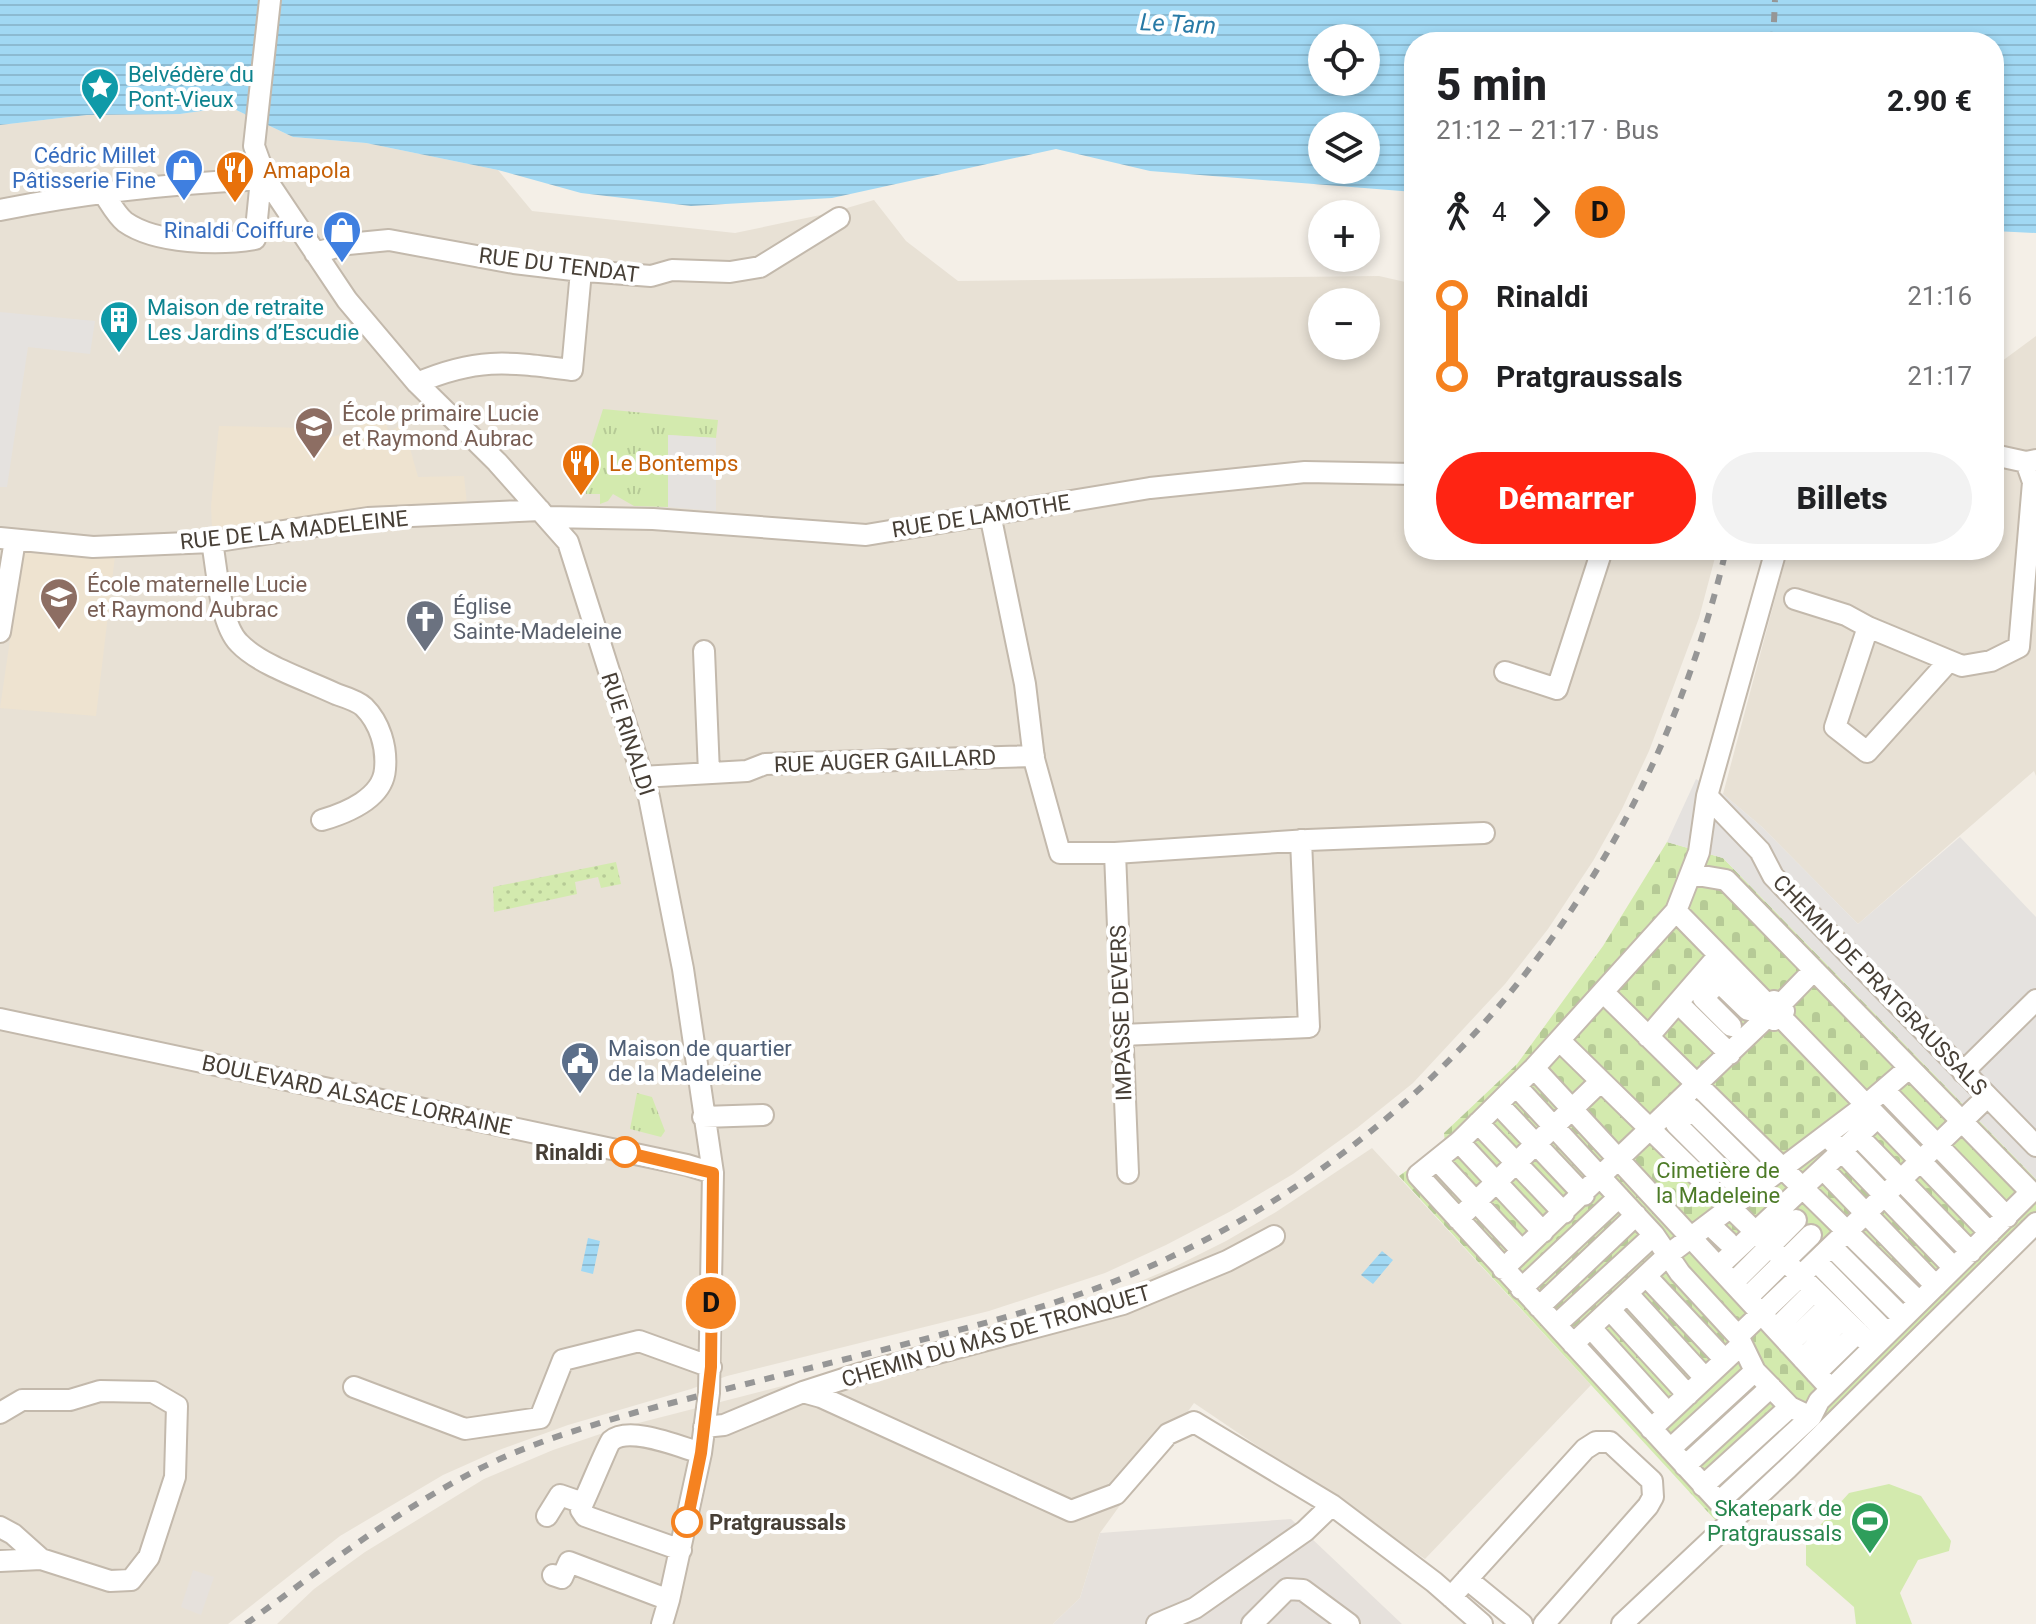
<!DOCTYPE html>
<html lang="fr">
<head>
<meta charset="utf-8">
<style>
  :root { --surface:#fff; --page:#f2f2f2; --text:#202124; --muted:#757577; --accent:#ff2413 }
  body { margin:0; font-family:Roboto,sans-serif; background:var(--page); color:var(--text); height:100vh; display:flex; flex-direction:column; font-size:30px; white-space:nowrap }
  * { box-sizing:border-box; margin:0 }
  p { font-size:26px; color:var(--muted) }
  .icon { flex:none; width:44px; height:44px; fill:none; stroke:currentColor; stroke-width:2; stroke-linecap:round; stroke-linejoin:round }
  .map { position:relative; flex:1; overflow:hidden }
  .details { position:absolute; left:1404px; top:32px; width:600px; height:528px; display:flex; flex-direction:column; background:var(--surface); border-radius:32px; box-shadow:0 4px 12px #0003 }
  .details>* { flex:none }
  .badge { padding:0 16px; border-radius:26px; font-size:28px; line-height:52px }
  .fabs { position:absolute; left:1308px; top:24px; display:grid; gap:16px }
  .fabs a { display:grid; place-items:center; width:72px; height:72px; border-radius:50%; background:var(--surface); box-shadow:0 4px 12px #0003; font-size:40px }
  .map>.badge { position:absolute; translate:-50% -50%; box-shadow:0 0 0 4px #fff }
  .legs { display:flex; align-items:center; gap:12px; height:88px; padding:0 32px; font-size:26px }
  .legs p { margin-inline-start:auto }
  .headline { display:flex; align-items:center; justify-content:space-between; height:136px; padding:0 32px }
  h1 { font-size:44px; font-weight:800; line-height:60px }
  .action { display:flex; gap:16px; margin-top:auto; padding:16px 32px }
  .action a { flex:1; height:92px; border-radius:48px; background:var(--accent); color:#fff; font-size:32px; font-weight:800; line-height:92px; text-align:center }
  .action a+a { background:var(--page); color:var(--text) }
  ul { padding:0 32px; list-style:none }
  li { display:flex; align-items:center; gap:28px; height:80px; font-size:30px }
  li i { display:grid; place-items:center; width:12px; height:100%; margin:0 10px; background:currentColor }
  li i::after { content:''; width:20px; height:20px; margin:-10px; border:6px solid; border-radius:50%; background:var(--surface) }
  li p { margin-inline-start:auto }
  li:first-child i { background:linear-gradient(#0000 50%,currentColor 0) }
  li:last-child i { background:linear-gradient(currentColor 50%,#0000 0) }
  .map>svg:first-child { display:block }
  .residential { fill:#e8e1d5; fill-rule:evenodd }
  .industrial { fill:#e6e1dc }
  .education { fill:#eee3d0 }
  .grass { fill:url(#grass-dots) }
  .cemetery { fill:url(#cemetery-stones) }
  .park { fill:url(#park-tufts) }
  .pitch { fill:#d3eaae }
  .parking { fill:#e5e2df }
  .water { fill:url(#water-rules); fill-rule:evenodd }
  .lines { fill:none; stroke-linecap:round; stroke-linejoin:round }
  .minor-casing { stroke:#c3b9ac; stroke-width:24 }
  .minor { stroke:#fff; stroke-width:20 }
  .rail { stroke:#969696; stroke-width:6; stroke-dasharray:10 10; stroke-linecap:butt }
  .line-1-casing { stroke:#fff; stroke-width:18 }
  .line-1 { stroke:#f58220; stroke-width:12 }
  .stop-1-dot { fill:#fff; stroke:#f58220; stroke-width:4 }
  .labels { text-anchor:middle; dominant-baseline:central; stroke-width:8; stroke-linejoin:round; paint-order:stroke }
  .culture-label { font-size:22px; fill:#0d838f; stroke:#fff; text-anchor:start }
  .shop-label { font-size:22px; fill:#366cbe; stroke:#fff; text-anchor:end }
  .food-label { font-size:22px; fill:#c56008; stroke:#fff; text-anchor:start }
  .street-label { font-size:22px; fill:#473f36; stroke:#fff }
  .education-label { font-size:22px; fill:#785e54; stroke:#fff; text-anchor:start }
  .worship-label { font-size:22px; fill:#5b616d; stroke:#fff; text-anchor:start }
  .service-label { font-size:22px; fill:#4e5e75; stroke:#fff; text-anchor:start }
  .stop-label { font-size:22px; font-weight:bold; fill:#473f36; stroke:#fff; text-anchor:end }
  .park-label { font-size:22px; fill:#4d7b27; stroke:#fff }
  .leisure-label { font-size:22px; fill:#27864d; stroke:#fff; text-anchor:end }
  .water-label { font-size:24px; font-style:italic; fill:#287aa6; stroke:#fff }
</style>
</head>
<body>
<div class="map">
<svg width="2036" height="1624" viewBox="0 0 2036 1624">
  <defs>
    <pattern id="grass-dots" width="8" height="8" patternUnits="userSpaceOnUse" patternTransform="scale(2)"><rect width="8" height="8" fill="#d3eaae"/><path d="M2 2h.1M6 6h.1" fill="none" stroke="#b6ca96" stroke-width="1.8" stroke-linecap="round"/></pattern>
    <pattern id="cemetery-stones" width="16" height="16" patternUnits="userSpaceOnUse" patternTransform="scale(2)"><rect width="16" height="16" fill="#d3eaae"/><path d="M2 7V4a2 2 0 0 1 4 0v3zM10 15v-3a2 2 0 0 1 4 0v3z" fill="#b6ca96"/></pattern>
    <pattern id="park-tufts" width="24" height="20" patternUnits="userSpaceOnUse" patternTransform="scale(2)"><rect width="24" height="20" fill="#d3eaae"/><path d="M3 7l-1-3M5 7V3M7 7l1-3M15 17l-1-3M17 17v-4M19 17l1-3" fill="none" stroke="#b6ca96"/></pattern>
    <pattern id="water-rules" width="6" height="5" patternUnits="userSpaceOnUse" patternTransform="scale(2)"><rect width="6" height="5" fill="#a1d8f3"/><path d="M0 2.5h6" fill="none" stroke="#8cbad1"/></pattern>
  </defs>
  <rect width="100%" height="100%" fill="#f4efe7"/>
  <path class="residential" d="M 230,107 L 293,137 L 366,143 L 498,170 L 532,211 L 735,233 L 830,213 L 874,200 L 906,241 L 958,281 L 1379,276 L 1414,284 L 1414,550 L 1717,550 L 1699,618 L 1674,685 L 1649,751 L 1622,809 L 1593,861 L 1548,929 L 1505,984 L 1413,1083 L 1357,1128 L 1293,1174 L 1231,1211 L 1166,1245 L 1105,1273 L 989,1311 L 727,1376 L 691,1389 L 568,1425 L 499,1450 L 443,1475 L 340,1536 L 228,1624 L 0,1624 L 0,125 L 87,115 L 180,114 ZM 1322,302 L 1366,302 L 1366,346 L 1322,346 Z
    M 2036,336 L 2036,776 L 2034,771 L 1858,924 L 1762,827 L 1723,794 L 1788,550 L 1994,550 L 1994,367 Z
    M 1372,1148 L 1591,1385 L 1425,1559 L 1194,1403 L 1100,1533 L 1080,1598 L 1053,1624 L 277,1624 L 314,1589 L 365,1552 L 484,1479 L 553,1450 L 615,1429 L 993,1332 L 1115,1292 L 1172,1268 L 1226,1241 L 1276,1212 Z"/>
  <path class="industrial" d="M 1291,1519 L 1402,1624 L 1053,1624 L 1080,1598 L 1100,1533 Z
    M 193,1570 L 214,1577 L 201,1615 L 181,1607 Z"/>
  <path class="education" d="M 383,414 L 389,433 L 400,425 L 408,441 L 418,477 L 464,476 L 467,504 L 376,509 L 212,528 L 211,506 L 219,426 L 307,428 L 310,443 L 342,434 Z
    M 23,551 L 115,556 L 96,716 L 0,708 Z"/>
  <path class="grass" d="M 616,862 L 621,884 L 601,888 L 598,877 L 575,882 L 577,894 L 494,912 L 493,887 Z"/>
  <path class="cemetery" d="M 1667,842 L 1723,858 L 2036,1179 L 2036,1211 L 1717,1522 L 1399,1176 L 1445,1143 L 1444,1133 L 1517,1064 L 1603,946 Z"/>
  <path class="park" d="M 603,409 L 718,420 L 716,438 L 668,435 L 668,507 L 634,506 L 613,494 L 608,501 L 600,504 L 600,494 L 586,494 L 586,463 Z
    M 637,1093 L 652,1097 L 665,1131 L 661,1137 L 630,1129 Z"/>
  <path class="pitch" d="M 1889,1484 L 1921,1496 L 1951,1541 L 1949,1551 L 1918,1560 L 1900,1593 L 1912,1624 L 1856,1624 L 1854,1607 L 1806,1565 L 1806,1541 L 1849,1493 Z"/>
  <path class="parking" d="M 0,312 L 95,321 L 90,354 L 28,347 L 7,487 L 0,487 Z
    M 668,435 L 716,438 L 716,511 L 668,507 Z
    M 1696,779 L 1723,794 L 1762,827 L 1858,924 L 1960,837 L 2036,917 L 2036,1179 L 1723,858 L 1667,842 Z"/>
  <path class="water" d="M 0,0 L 2036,0 L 2036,233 L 1994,231 L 1994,42 L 1414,42 L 1414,192 L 1150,171 L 1056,149 L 832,198 L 691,206 L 581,193 L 498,170 L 366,143 L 293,137 L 230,107 L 180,114 L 87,115 L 0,125 ZM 1322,38 L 1366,38 L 1366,82 L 1322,82 ZM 1322,126 L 1366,126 L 1366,170 L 1322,170 Z
    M 588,1238 L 600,1241 L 593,1274 L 581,1271 Z
    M 1382,1251 L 1393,1260 L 1373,1284 L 1361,1275 Z"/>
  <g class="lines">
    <g class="minor-casing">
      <path id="minor" d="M 270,0 L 254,146 L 266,179 L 347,300 L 417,383 L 497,462 L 568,542 L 649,797 L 683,969 L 713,1173 L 709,1393 L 701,1453 L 669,1600 L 662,1624
        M 102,191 C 109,201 116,215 125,222 C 156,244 220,245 255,239 L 261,179
        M 0,210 C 88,192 177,183 266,179
        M 315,253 L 348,244 L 389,240 L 514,263 L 573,270 L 651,276 L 672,270 L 730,272 L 760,267 L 839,218
        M 417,383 C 478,357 508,362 572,370 L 581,271
        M 1994,455 L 2026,462 L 2036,460
        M 990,514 L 1025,684 L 1034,759 L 1060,853 L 1115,853 L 1308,840 L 1484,833
        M 547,517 L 653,519 L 866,535 L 1150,488 L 1305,472 L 1414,474
        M 0,538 L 93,547 L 212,542 L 368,518 L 540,510
        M 212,542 C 217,569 220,624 239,643 C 261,666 307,680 336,694 C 345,697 358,701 364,707 C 380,723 387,747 385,769 C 383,798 346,813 322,820
        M 1795,599 L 1846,615 L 1868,627 L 1962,666 L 1991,661 L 2019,647 L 2033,482 L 2026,462
        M 1868,627 L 1835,727 L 1867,752 L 1948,662
        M 0,632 L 15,540
        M 704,651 L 709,773
        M 1505,672 L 1557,689 L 1602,550
        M 641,777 L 747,771 L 765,764 L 1034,756
        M 1707,796 L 1760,851 L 1773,876 L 2036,1146
        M 1115,853 L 1128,1173
        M 1691,874 L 1726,880 L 2031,1192 L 1819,1401 L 1811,1417 L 1719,1502 L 1418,1175 L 1459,1142 L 1534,1068 L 1676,911 L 1699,852 L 1707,796 L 1776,550
        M 1676,911 L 1767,1004 L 1764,1011 L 1767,1017 L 1774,1020 L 1781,1017 L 1784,1011 L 1781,1004 L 1774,1001 L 1767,1004
        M 1719,982 L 1748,1010
        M 1604,993 L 1919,1302
        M 1678,1003 L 1730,1054
        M 1781,1004 L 1814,970
        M 1781,1017 L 1990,1233
        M 0,1019 L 687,1165 L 713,1173
        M 1731,1026 L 1703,998 L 1732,968
        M 1122,1035 L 1309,1027 L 1301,840
        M 1648,1037 L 1719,955
        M 1560,1041 L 1873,1347
        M 1534,1068 L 1831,1389
        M 1963,1072 L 2036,1000
        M 1516,1086 L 1654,1235 L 1680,1273 L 1738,1336 L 1755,1371 L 1790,1407 L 1811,1417
        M 1884,1090 L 2007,1217
        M 1498,1104 L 1584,1195
        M 1691,1109 L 1755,1172 L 1738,1186 L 1676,1124 Z
        M 703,1117 L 763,1115
        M 1478,1123 L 1564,1213
        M 1858,1136 L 1971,1252
        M 1832,1141 L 1954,1268
        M 1459,1142 L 1543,1232
        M 1437,1160 L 1522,1251
        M 1823,1169 L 1936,1286
        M 1458,1219 L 1601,1081
        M 1709,1224 L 1728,1242
        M 1832,1247 L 1903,1318
        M 1817,1262 L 1887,1333
        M 1718,1267 L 1878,1117
        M 1503,1269 L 1767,1017
        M 1647,1277 L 1725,1360
        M 1733,1283 L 1796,1220
        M 1521,1289 L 1619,1197
        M 1628,1294 L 1705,1378
        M 1747,1298 L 1811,1235
        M 1539,1307 L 1636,1215
        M 1610,1310 L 1688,1395
        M 1556,1325 L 1654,1235
        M 1591,1328 L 1668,1413
        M 1776,1329 L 1815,1290
        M 1738,1336 L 1987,1097
        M 1573,1344 L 1669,1254 L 1866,1105 L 1909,1068
        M 1789,1344 L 1829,1305
        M 1803,1359 L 1843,1318
        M 1816,1373 L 1858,1332
        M 354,1387 L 465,1429 L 540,1418 L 563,1360 L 639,1341 L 711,1367
        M 803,1392 L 821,1397 L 1071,1511 L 1116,1494 L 1168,1434 L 1194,1422 L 1332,1505 L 1434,1582 L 1482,1624
        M 0,1413 L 22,1400 L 70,1400 L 100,1391 L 153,1392 L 177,1406 L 175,1477 L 149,1557 L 131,1580 L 110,1581 L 41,1559 L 13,1534 L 0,1527
        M 704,1427 L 724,1425 L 803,1392 L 862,1373 L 1123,1304 L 1227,1261 L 1274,1236
        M 1651,1429 L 1742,1344
        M 1670,1449 L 1755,1371
        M 1685,1466 L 1771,1387
        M 1703,1486 L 1790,1407
        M 583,1503 C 588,1493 608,1444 611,1441 C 629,1425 680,1447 701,1453
        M 547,1516 L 560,1495 L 583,1503 L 581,1510 L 585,1516 L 681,1550
        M 0,1561 L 41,1559
        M 553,1575 L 562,1578 L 569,1562 L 669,1600
        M 1467,1579 L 1522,1624
        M 1451,1597 L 1585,1449 L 1596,1442 L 1610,1442 L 1652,1481 L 1653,1497 L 1648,1506 L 1544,1624
        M 1157,1624 L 1195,1608 L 1305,1531 L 1332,1505
        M 1252,1624 L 1287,1589 L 1303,1590 L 1349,1624
        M 1622,1624 L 1788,1468 L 2036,1223"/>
    </g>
    <use href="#minor" class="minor"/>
    <path class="rail" d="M 1773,42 L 1775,0
      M 246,1624 C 320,1570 393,1513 475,1471 C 527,1444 582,1428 637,1412 C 724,1389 811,1368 898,1346 C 970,1327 1043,1309 1113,1282 C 1433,1155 1648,881 1726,550"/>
  </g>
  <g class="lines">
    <g class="line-1-casing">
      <path id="line-1" d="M 625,1152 L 713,1173 L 711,1367 L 701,1453 L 687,1522"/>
    </g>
    <use href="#line-1" class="line-1"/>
  </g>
  <defs>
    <g id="sight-pin" transform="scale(2)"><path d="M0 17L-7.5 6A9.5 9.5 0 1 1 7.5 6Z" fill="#0f9aa8" stroke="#fff"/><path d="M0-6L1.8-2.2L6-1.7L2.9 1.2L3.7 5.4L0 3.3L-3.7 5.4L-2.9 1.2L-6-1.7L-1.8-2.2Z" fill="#fff"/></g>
    <g id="shop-pin" transform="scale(2)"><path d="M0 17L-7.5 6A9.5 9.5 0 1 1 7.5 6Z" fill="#3f7fe0" stroke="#fff"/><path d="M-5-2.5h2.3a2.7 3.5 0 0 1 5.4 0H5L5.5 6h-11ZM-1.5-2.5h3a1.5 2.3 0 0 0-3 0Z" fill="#fff"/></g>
    <g id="restaurant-pin" transform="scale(2)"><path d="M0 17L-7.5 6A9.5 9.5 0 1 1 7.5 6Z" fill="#e8710a" stroke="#fff"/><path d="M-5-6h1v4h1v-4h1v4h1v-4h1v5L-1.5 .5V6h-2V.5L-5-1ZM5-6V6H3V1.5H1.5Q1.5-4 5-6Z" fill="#fff"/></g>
    <g id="building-pin" transform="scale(2)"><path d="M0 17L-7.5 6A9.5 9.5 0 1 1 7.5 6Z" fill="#0f9aa8" stroke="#fff"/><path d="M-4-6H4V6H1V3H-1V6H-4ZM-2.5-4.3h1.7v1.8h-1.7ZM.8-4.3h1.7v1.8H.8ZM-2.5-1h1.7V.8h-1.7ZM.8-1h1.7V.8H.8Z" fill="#fff"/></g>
    <g id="school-pin" transform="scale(2)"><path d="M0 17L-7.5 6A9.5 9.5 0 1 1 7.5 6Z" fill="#8d6e63" stroke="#fff"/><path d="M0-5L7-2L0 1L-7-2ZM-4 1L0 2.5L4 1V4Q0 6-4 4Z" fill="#fff"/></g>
    <g id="church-pin" transform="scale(2)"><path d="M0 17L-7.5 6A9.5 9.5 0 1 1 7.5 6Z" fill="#6b7280" stroke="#fff"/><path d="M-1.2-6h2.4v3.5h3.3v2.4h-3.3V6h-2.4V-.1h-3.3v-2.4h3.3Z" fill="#fff"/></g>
    <g id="civic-pin" transform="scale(2)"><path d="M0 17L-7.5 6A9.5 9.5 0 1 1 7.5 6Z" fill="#5c6f8a" stroke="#fff"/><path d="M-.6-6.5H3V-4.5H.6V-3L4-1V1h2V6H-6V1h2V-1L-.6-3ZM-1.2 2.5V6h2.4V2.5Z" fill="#fff"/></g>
    <g id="stadium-pin" transform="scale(2)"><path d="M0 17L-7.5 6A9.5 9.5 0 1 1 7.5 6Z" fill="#2e9e5b" stroke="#fff"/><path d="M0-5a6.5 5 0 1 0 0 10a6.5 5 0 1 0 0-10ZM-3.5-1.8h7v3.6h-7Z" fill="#fff"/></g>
  </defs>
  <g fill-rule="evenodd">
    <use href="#sight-pin" x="100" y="87"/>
    <use href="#shop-pin" x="184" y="168"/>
    <use href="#restaurant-pin" x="235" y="170"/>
    <use href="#shop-pin" x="342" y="230"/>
    <use href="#building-pin" x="119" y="320"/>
    <use href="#school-pin" x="314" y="426"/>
    <use href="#restaurant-pin" x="581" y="463"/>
    <use href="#school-pin" x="59" y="597"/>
    <use href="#church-pin" x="425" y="619"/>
    <use href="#civic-pin" x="580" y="1061"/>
    <use href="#stadium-pin" x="1870" y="1521"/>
  </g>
  <g class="stop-1-dot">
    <circle cx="625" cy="1152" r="14"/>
    <circle cx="687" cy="1522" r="14"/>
  </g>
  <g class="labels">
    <g class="culture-label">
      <text x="128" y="74">Belvédère du<tspan x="128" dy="25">Pont-Vieux</tspan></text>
      <text x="147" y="307">Maison de retraite<tspan x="147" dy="25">Les Jardins d’Escudie</tspan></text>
    </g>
    <g class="shop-label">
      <text x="156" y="155">Cédric Millet<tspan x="156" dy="25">Pâtisserie Fine</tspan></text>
      <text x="314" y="230">Rinaldi Coiffure</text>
    </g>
    <g class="food-label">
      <text x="263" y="170">Amapola</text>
      <text x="609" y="463">Le Bontemps</text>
    </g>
    <g class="street-label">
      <text transform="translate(559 265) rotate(7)">RUE DU TENDAT</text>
      <text transform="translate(981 516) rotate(-9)">RUE DE LAMOTHE</text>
      <text transform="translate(294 530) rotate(-6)">RUE DE LA MADELEINE</text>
      <text transform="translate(628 734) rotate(72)">RUE RINALDI</text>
      <text transform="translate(885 761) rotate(-2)">RUE AUGER GAILLARD</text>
      <text transform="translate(1880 985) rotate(46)">CHEMIN DE PRATGRAUSSALS</text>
      <text transform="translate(1121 1013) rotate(-92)">IMPASSE DEVERS</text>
      <text transform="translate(357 1095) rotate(12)">BOULEVARD ALSACE LORRAINE</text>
      <text transform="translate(996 1336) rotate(-16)">CHEMIN DU MAS DE TRONQUET</text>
    </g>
    <g class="education-label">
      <text x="342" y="413">École primaire Lucie<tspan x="342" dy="25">et Raymond Aubrac</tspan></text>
      <text x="87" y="584">École maternelle Lucie<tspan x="87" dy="25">et Raymond Aubrac</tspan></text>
    </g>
    <g class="worship-label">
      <text x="453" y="606">Église<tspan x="453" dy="25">Sainte-Madeleine</tspan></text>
    </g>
    <g class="service-label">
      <text x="608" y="1048">Maison de quartier<tspan x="608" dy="25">de la Madeleine</tspan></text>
    </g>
    <g class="stop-label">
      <text x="603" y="1152">Rinaldi</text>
      <text x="709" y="1522" text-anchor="start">Pratgraussals</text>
    </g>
    <g class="park-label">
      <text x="1718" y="1170">Cimetière de<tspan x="1718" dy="25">la Madeleine</tspan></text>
    </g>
    <g class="leisure-label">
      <text x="1842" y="1508">Skatepark de<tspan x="1842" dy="25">Pratgraussals</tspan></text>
    </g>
    <g class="water-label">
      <text transform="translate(1178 24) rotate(3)">Le Tarn</text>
    </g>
  </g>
</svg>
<div class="fabs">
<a><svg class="icon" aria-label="locate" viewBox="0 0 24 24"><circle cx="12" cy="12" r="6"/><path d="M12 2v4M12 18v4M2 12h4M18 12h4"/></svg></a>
<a><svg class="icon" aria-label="layers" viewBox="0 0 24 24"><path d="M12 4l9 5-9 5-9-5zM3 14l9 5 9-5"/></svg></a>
<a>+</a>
<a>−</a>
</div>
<b class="badge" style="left:711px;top:1303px;background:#f58220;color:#111">D</b>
<section class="details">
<div class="headline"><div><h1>5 min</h1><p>21:12 – 21:17 · Bus</p></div><b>2.90 €</b></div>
<div class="legs"><svg class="icon" aria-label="walk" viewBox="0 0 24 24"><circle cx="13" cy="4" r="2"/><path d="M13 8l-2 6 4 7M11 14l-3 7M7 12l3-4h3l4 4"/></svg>4<svg class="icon" aria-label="forward" viewBox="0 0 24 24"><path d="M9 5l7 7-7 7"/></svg><b class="badge" style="background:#f58220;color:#111">D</b></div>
<ul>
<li><i style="color:#f58220"></i><b>Rinaldi</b><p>21:16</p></li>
<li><i style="color:#f58220"></i><b>Pratgraussals</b><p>21:17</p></li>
</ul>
<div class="action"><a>Démarrer</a><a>Billets</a></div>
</section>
</div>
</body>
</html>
